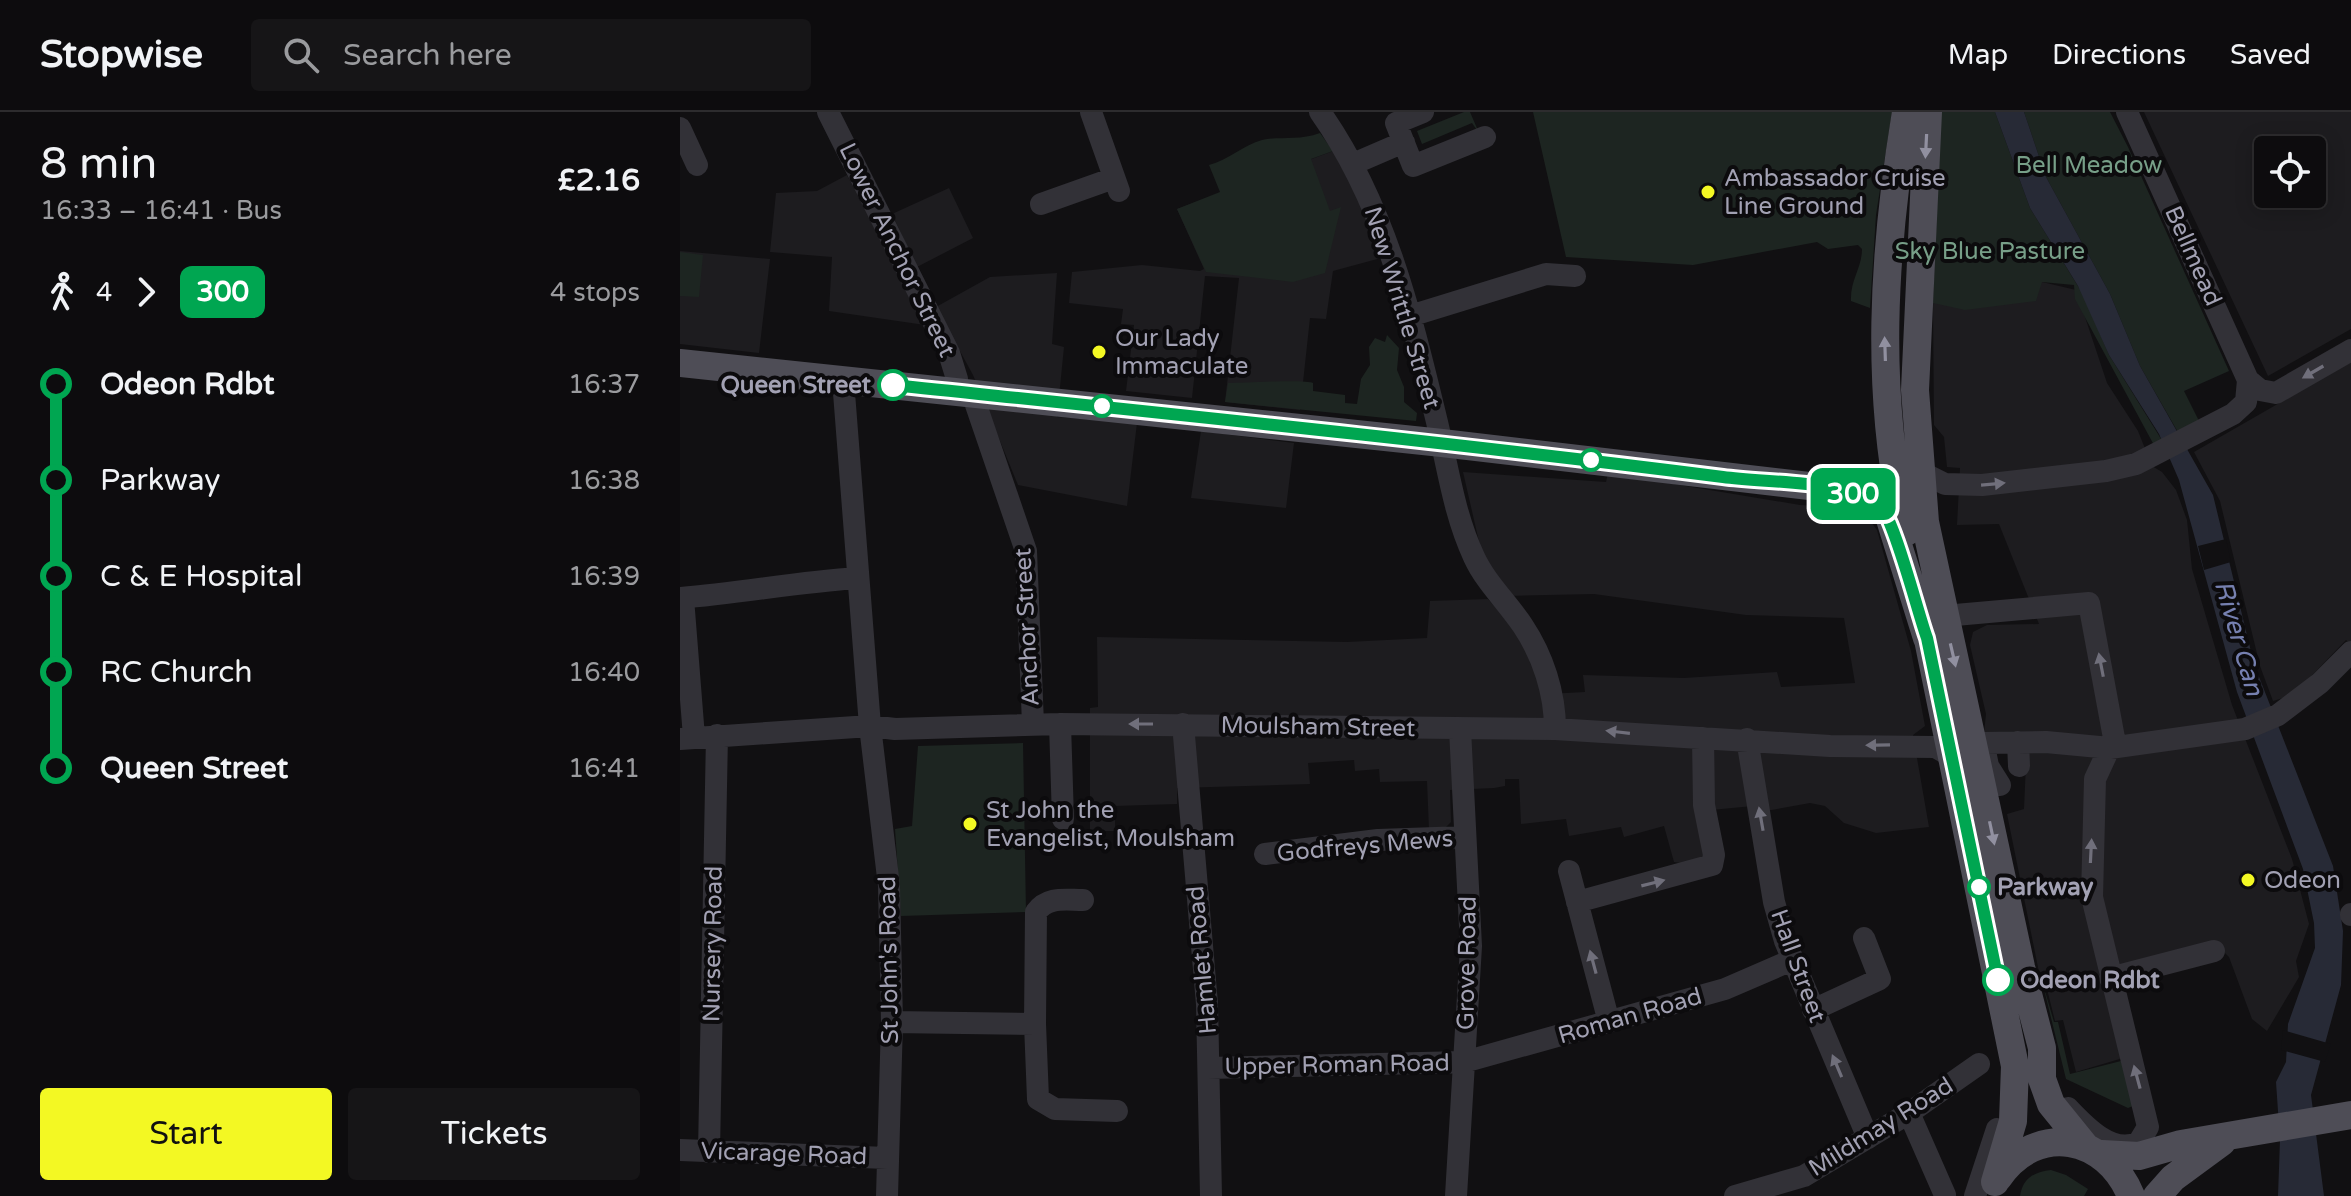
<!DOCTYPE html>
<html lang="en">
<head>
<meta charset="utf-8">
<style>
  :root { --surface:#0d0c0e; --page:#161517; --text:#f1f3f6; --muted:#9a9b9e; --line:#2d2c2e; --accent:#f3f823 }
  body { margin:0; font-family:"Varela Round",sans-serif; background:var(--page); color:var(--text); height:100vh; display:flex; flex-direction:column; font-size:30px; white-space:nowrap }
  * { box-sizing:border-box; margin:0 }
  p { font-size:26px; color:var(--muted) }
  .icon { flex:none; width:44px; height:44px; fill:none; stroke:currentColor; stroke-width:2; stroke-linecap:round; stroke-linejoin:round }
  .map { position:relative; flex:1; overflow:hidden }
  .side { display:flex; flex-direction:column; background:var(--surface); width:680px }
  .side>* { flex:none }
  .badge { padding:0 16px; border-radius:12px; font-size:28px; line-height:52px }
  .tools { position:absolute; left:1574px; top:24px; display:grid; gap:16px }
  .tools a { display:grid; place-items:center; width:72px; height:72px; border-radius:8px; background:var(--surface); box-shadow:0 4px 20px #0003,0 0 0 2px var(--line); font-size:40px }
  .map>.badge { position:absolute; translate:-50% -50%; box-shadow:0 0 0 4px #fff }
  .legs { display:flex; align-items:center; gap:12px; height:88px; padding:0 40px; font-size:26px }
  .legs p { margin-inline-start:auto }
  .overview { display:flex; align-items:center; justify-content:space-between; height:136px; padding:0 40px }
  h1 { font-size:44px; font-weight:600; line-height:60px }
  .primary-button { display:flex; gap:16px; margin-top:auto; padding:16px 40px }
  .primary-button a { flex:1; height:92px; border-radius:8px; background:var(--accent); color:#111; font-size:32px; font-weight:600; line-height:92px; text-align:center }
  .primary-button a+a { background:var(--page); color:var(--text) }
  ul { padding:0 40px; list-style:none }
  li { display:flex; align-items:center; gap:28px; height:96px; font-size:30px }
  li i { display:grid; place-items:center; width:12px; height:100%; margin:0 10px; background:currentColor }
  li i::after { content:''; width:20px; height:20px; margin:-10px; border:6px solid; border-radius:50%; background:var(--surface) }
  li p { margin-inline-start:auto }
  li:first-child i { background:linear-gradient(#0000 50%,currentColor 0) }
  li:last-child i { background:linear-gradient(currentColor 50%,#0000 0) }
  header { display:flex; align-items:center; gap:48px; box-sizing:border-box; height:112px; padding:0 40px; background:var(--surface); border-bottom:2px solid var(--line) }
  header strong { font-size:38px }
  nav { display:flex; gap:44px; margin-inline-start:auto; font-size:28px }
  .search { width:560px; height:72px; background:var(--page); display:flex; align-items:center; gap:20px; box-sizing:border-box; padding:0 28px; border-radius:8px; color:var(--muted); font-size:30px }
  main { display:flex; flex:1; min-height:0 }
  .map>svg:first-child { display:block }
  .built { fill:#1d1c1f; fill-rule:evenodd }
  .green { fill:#1d2521 }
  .water { fill:#272a36 }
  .pier { fill:#111012 }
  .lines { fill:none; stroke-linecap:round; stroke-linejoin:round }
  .minor { stroke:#323137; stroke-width:22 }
  .major { stroke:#4e4d56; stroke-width:28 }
  .oneway { fill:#9190a0 }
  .oneway2 { fill:#706f7b }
  .line-1-casing { stroke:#fff; stroke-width:18 }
  .line-1 { stroke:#00a651; stroke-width:12 }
  .poi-dot { fill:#f3f823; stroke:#0c0b0d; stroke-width:3 }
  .stop-1-dot { fill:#fff; stroke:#00a651; stroke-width:4 }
  .labels { text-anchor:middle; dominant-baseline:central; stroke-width:8; stroke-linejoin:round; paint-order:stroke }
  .park-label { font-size:24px; fill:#779f88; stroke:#0c0b0d }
  .poi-label { font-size:24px; fill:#a2a1b3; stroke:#0c0b0d; text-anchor:start }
  .street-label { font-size:24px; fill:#a2a1b3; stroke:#0c0b0d }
  .stop-label { font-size:24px; font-weight:bold; fill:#a2a1b3; stroke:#0c0b0d; text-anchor:start }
  .water-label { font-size:26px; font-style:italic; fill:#7680b0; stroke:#0c0b0d }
</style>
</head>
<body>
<header>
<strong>Stopwise</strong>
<div class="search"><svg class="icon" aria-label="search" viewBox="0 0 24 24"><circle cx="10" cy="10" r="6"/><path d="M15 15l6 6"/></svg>Search here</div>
<nav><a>Map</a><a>Directions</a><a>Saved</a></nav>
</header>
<main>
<section class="side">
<div class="overview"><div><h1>8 min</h1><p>16:33 – 16:41 · Bus</p></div><b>£2.16</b></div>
<div class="legs"><svg class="icon" aria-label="walk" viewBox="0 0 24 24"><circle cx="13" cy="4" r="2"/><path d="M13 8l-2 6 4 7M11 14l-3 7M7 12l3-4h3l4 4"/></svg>4<svg class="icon" aria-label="forward" viewBox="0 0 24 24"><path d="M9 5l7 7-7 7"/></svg><b class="badge" style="background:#00a651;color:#fff">300</b><p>4 stops</p></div>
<ul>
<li><i style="color:#00a651"></i><b>Odeon Rdbt</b><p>16:37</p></li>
<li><i style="color:#00a651"></i><span>Parkway</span><p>16:38</p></li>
<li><i style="color:#00a651"></i><span>C &amp; E Hospital</span><p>16:39</p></li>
<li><i style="color:#00a651"></i><span>RC Church</span><p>16:40</p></li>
<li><i style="color:#00a651"></i><b>Queen Street</b><p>16:41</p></li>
</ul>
<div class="primary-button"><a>Start</a><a>Tickets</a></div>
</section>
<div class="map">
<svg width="1671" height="1084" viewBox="0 0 1671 1084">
  <rect width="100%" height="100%" fill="#111012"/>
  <path class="built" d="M 1464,0 L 1671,0 L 1671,217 L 1588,264 ZM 1588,38 L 1632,38 L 1632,82 L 1588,82 Z
    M 653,39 L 679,88 L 701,146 L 653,159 L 646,207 L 630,206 L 620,298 L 545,290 L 559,166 L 525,164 L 512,286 L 446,279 L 454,213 L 441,212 L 443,197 L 389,191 L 392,160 L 462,153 L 520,159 L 524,157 L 497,97 Z
    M 167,63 L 245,213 L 149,199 L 152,145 L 90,140 L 96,81 L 137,79 Z
    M 269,76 L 293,126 L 237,155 L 212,102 Z
    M 0,139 L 90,147 L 79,241 L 0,232 Z
    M 377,161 L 372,232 L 384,235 L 377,305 L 457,311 L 447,394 L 338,373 L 293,263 L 256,195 L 310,165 Z
    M 1362,170 L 1396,178 L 1427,271 L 1458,319 L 1472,354 L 1482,360 L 1496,378 L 1507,408 L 1512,457 L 1552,593 L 1612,747 L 1629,812 L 1616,849 L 1619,865 L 1587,919 L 1572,907 L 1549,845 L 1539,835 L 1430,854 L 1443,946 L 1396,960 L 1383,908 L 1375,909 L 1365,869 L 1361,870 L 1327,702 L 1344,697 L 1347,628 L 1304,621 L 1306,602 L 1290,533 L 1293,520 L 1307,513 L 1359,512 L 1319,412 L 1277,413 L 1280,356 L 1267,355 L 1264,325 L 1254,313 L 1253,191 Z
    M 1671,250 L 1671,532 L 1666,528 L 1613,583 L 1593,589 L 1580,554 L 1540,389 L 1514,340 Z
    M 521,319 L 614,331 L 606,396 L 511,386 Z
    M 783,360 L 926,370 L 928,361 L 1120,393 L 1175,396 L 1183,399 L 1197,418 L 1231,539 L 1245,614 L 1233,623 L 1249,715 L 1196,721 L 1164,711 L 1145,694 L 1130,691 L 1075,701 L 1073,694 L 1031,698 L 1040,742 L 1001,751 L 994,750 L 984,714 L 944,725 L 941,715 L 889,724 L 886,707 L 841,712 L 839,667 L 825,667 L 825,674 L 814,676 L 770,678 L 771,710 L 766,715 L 749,718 L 747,669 L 700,670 L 699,657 L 675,659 L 674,648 L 628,651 L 630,672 L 497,676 L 497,692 L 435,694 L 435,719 L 410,719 L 410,596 L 418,595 L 417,525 L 667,530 L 747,526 L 750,489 L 808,487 L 840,523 L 867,582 L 905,580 L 903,563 L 1004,566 L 1097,560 L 1101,575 L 1175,571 L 1164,506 L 1066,503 L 914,482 L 827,484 L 803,447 Z"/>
  <path class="green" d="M 784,0 L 790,0 L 799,21 L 792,11 L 742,32 L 737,19 Z
    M 853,0 L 1212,0 L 1196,103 L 1190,196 L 1171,189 C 1170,168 1182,156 1182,137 L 1178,133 L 1148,137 L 1137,130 L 1013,153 L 886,145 Z
    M 1261,0 L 1315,0 L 1350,96 L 1404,184 L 1429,243 L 1483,330 L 1475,335 L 1395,187 L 1394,173 L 1362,170 L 1356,189 L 1285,198 L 1253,191 Z
    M 1344,0 L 1430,0 L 1448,35 L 1549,259 L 1504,279 L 1520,311 L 1499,322 L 1460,254 L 1430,182 L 1366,65 Z
    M 640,21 L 653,39 L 631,47 L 650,99 L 661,95 L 645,161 L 613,170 L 526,160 L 497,97 L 540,80 L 529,53 C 548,48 564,33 582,28 C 602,24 618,29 640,21 Z
    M 0,140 L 23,143 L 19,185 L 0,184 Z
    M 707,223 L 719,236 L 717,258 L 724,275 L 724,290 L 737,301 L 736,309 L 545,290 L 548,271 C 562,271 626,267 633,271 L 633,279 L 665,283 L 665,291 L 677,292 L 681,267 L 690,253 L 689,235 L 695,226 L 705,230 Z
    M 343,631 L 346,800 L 221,804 L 215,717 L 232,714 L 238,634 Z
    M 1362,869 L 1374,910 L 1378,910 L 1390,962 L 1441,949 L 1453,994 L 1448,996 L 1386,967 Z
    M 1371,1058 L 1386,1063 L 1408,1077 L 1404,1084 L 1340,1084 C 1343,1066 1354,1060 1371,1058 Z"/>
  <path class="water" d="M 1315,0 L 1344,0 L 1366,65 L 1430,182 L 1460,254 L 1533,383 L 1574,552 L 1653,754 L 1663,819 L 1661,873 L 1631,983 L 1644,1084 L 1598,1084 L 1600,1028 L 1596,970 L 1606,950 L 1608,912 L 1635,836 L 1634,811 L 1623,757 L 1557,580 L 1499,368 L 1479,322 L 1429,243 L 1398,174 L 1350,96 Z"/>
  <path class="pier" d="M 1546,427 L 1551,450 L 1524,458 L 1518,434 Z
    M 1603,918 L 1651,932 L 1645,950 L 1601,938 Z"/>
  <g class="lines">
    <path class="minor" d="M 148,0 L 269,241 L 277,267 L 276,279
      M 411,0 L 439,79
      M 640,0 C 705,92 731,203 757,310 C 768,356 774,402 794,445 C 806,471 827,490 843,514 C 863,544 875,581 875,617
      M 743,0 L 716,11 L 733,54 L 805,25
      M 0,16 L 17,53
      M 673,52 L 724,30
      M 361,92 L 434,66
      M 730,204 L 866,162 L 895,164
      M 163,268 L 190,614 L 209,774 L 212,910 L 207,1084
      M 1568,268 L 1580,278 L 1596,281 L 1671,238
      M 298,281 L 296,293 L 346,439 L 353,612
      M 1239,359 L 1265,372 L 1302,373 L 1426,359 L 1456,352 L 1553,302 L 1566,290 L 1568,268 L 1447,0
      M 0,486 C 60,481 118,470 177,466
      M 3,486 L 14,625
      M 1264,504 L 1409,491 L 1434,626 L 1415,667 L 1412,785 L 1468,1015 L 1459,1030 C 1433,1044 1405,1014 1388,996
      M 380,612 L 383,707
      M 503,612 L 527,892 L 531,1084
      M 0,627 L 190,614 L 215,617 L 380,612 L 875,617 L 1150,634 L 1255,635 L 1273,645
      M 1067,627 L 1094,790 L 1105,829 L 1188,1026
      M 1338,630 L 1339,654
      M 1304,631 L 1366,630 L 1430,636 L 1565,617 L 1598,603 L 1640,571 L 1671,540
      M 1305,639 L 1308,654 L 1320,673
      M 585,742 L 698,728 L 785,725
      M 889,759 L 929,910
      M 897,790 L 1032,753 L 1034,743 L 1024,693 L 1023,626
      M 1671,803 L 1671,802
      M 1430,866 L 1534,839
      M 1133,898 L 1200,867 L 1184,826
      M 212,910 L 355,912 L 356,800 C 368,784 385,788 403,788
      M 355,912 L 358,987 L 375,997 L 437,999
      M 529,956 L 784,950 L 1045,877 L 1112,848
      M 1229,1001 L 1265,1083
      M 0,1038 L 207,1046
      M 29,1040 L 37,623
      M 776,1084 L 791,834 L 780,617
      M 1055,1084 L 1124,1064 L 1229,1001 L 1299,952
      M 1295,1084 L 1317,1017"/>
    <path class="major" d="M 1248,0 L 1235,278 L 1245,410 L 1341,855 L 1362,936 L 1362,967 L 1371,992 L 1405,1034
      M 0,251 L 762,331 L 1155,377 L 1194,389 L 1209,404 L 1247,526
      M 1226,420 C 1194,281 1203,140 1226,0
      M 1244,508 L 1335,954 L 1333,1009 L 1315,1070
      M 1422,1042 L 1459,1044 L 1501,1032 L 1671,1003
      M 1318,1066 C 1357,1009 1427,1024 1451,1084
      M 1477,1084 L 1493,1066 L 1542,1030"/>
  </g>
  <defs><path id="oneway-solid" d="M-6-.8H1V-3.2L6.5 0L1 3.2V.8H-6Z" transform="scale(2)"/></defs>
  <g class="oneway">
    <use href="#oneway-solid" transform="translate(1246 34) rotate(93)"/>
    <use href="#oneway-solid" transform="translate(1205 237) rotate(-92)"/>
    <use href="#oneway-solid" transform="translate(1273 543) rotate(77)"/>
    <use href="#oneway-solid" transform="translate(1312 721) rotate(78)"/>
  </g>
  <g class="oneway2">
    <use href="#oneway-solid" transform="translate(1633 260) rotate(150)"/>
    <use href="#oneway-solid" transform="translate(1313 372) rotate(-5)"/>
    <use href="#oneway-solid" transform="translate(1421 553) rotate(-101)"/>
    <use href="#oneway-solid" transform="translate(461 612) rotate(-180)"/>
    <use href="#oneway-solid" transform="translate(938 620) rotate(-173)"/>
    <use href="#oneway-solid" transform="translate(1198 633) rotate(179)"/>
    <use href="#oneway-solid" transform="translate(1081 707) rotate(-100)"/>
    <use href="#oneway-solid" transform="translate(1411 739) rotate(-87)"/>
    <use href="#oneway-solid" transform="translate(973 771) rotate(-14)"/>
    <use href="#oneway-solid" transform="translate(913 850) rotate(-105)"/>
    <use href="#oneway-solid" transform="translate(1157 954) rotate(-113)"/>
    <use href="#oneway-solid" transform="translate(1457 965) rotate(-105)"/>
  </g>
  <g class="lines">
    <g class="line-1-casing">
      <path id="line-1" d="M 213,273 C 490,302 767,330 1043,365 C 1086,371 1162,368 1198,391 C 1213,401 1238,502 1247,526 L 1318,868"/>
    </g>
    <use href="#line-1" class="line-1"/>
  </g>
  <g class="poi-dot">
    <circle cx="1028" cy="80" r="8"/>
    <circle cx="419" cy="240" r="8"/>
    <circle cx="290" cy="712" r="8"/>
    <circle cx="1568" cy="768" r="8"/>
  </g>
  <g class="stop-1-dot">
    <circle cx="213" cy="273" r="14"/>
    <circle cx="422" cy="294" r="10"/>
    <circle cx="911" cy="348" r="10"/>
    <circle cx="1299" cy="775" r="10"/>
    <circle cx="1318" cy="868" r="14"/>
  </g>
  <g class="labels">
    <g class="park-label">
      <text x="1409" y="53">Bell Meadow</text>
      <text x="1310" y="139">Sky Blue Pasture</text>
    </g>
    <g class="poi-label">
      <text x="1044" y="66">Ambassador Cruise<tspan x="1044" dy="28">Line Ground</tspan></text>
      <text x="435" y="226">Our Lady<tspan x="435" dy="28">Immaculate</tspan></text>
      <text x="306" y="698">St John the<tspan x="306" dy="28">Evangelist, Moulsham</tspan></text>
      <text x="1584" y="768">Odeon</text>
    </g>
    <g class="street-label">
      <text transform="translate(217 138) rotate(64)">Lower Anchor Street</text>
      <text transform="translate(1513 144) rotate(66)">Bellmead</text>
      <text transform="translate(722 196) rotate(73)">New Writtle Street</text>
      <text transform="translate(347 515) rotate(-93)">Anchor Street</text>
      <text transform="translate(638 615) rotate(1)">Moulsham Street</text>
      <text transform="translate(685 734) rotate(-5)">Godfreys Mews</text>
      <text transform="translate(33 832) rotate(-89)">Nursery Road</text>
      <text transform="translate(209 848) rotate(-91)">St John's Road</text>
      <text transform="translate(522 848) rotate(-95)">Hamlet Road</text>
      <text transform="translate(787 851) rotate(-89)">Grove Road</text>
      <text transform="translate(1118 854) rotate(70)">Hall Street</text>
      <text transform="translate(950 904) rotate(-16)">Roman Road</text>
      <text transform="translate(657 953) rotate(-1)">Upper Roman Road</text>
      <text transform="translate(1201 1015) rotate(-32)">Mildmay Road</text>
      <text transform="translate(104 1042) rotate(2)">Vicarage Road</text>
    </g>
    <g class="stop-label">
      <text x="191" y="273" text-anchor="end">Queen Street</text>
      <text x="1317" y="775">Parkway</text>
      <text x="1340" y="868">Odeon Rdbt</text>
    </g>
    <g class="water-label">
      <text transform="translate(1559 526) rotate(74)">River Can</text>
    </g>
  </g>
</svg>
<div class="tools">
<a><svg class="icon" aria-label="locate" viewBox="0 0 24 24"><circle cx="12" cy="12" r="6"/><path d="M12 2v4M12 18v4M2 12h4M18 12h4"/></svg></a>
</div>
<b class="badge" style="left:1173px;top:382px;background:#00a651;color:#fff">300</b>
</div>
</main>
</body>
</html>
